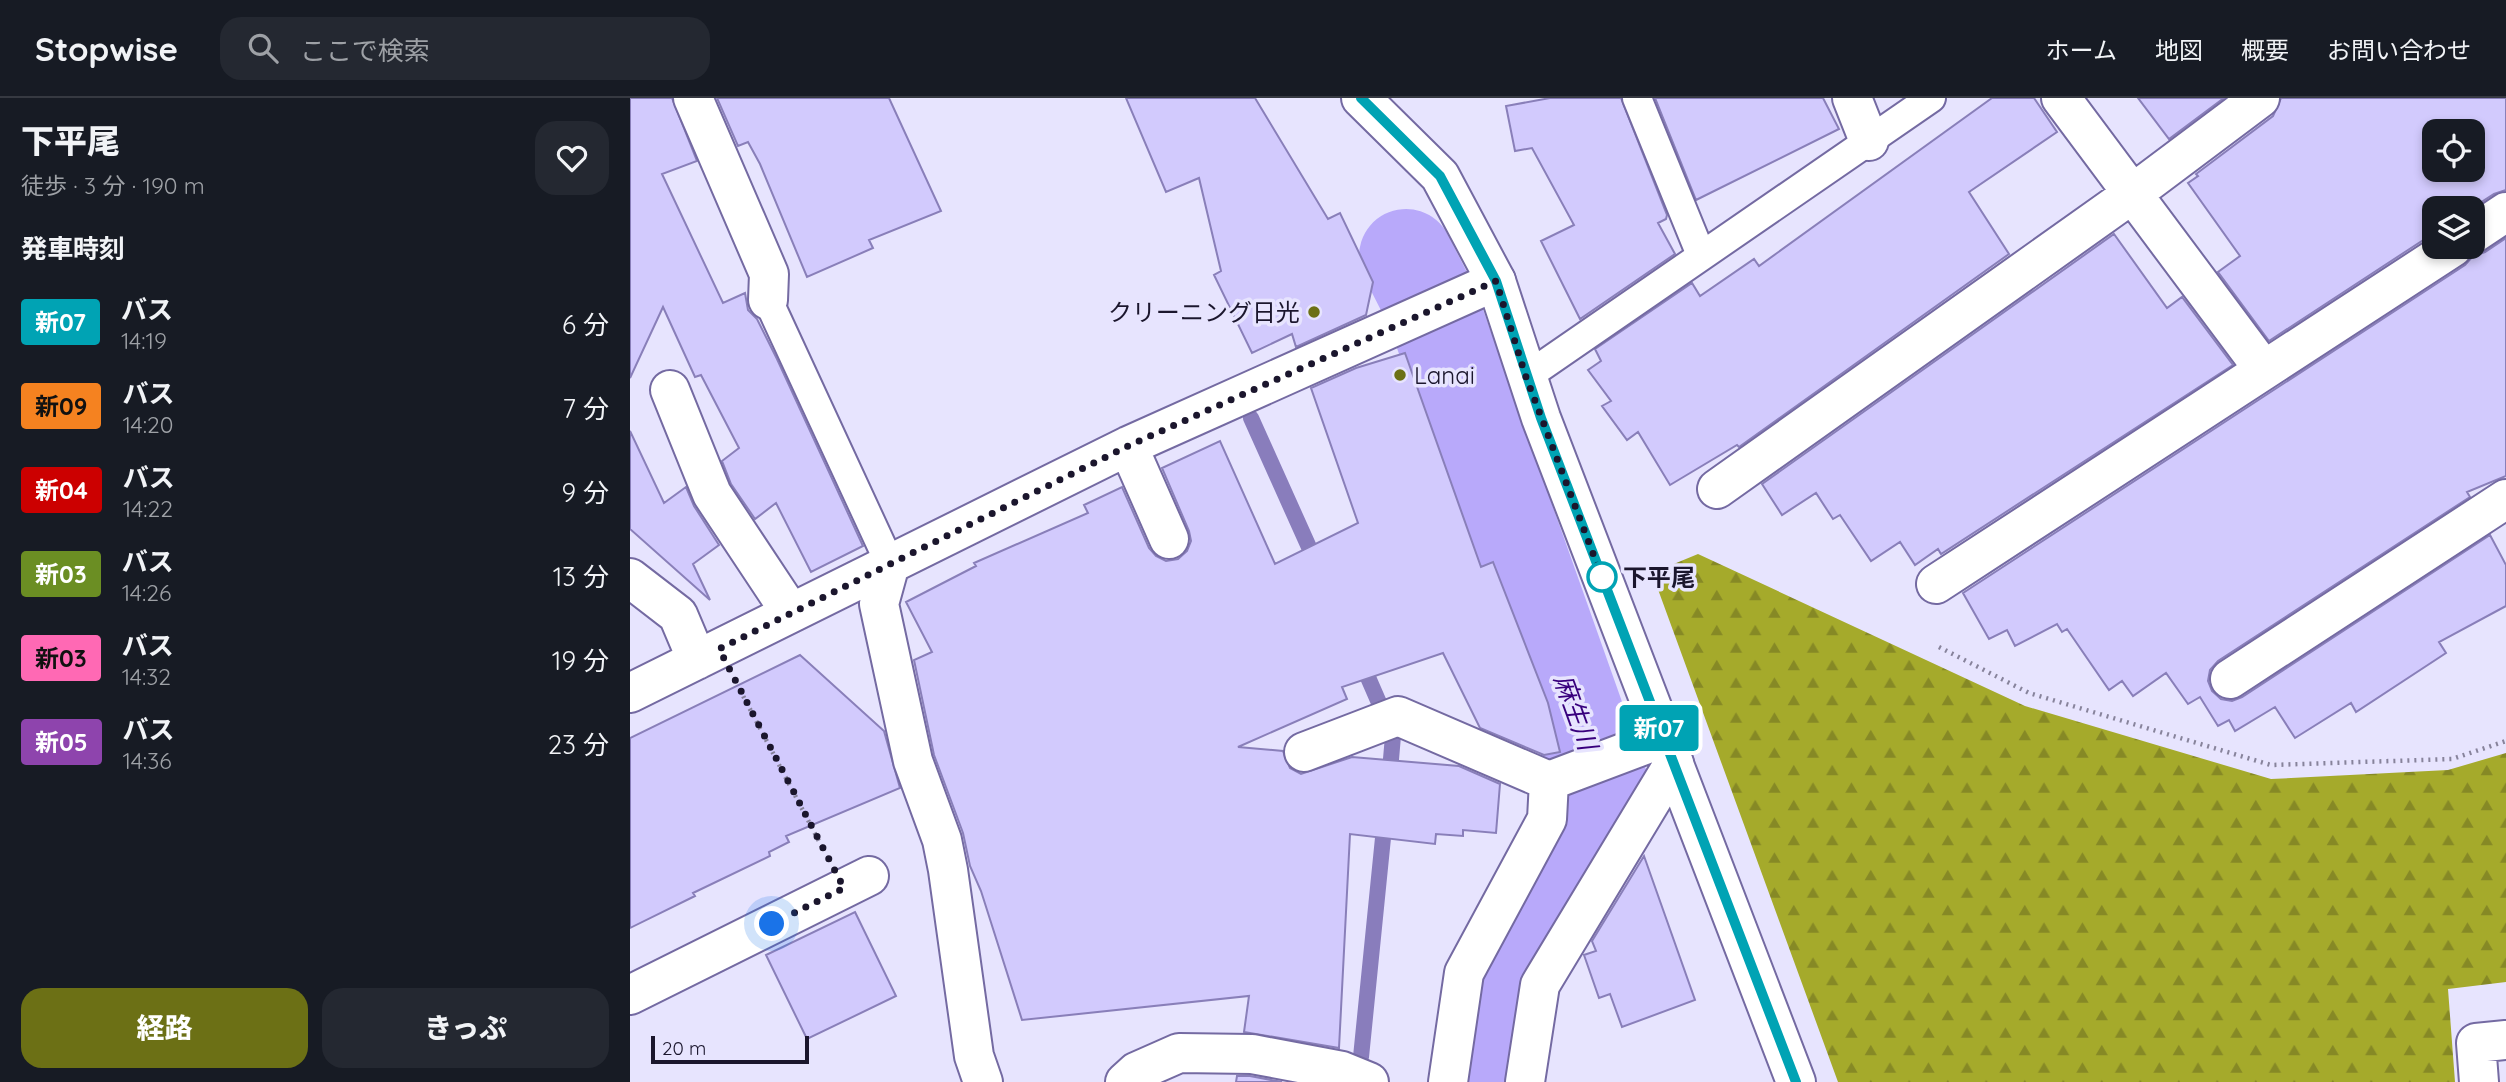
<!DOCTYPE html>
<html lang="ja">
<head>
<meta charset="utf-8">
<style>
  :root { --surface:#171b24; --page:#242831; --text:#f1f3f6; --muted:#9ea1a6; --line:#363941; --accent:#6c7015 }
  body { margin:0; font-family:Quicksand,"Noto Sans JP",sans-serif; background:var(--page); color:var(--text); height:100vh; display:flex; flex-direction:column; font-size:26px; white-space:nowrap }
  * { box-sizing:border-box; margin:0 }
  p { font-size:23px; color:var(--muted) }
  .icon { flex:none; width:38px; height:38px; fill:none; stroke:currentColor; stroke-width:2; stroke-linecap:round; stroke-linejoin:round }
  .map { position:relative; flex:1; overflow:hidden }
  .panel { display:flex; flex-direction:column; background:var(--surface); width:630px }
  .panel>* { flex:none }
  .badge { padding:0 14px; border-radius:5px; font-size:24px; line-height:46px }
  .tools { position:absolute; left:1792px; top:21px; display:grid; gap:14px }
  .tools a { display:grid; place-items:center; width:63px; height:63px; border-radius:14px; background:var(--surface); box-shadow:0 4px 10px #0003; font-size:35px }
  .scale { position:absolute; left:21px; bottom:18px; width:158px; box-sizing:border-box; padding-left:7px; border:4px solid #1b162d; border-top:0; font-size:19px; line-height:24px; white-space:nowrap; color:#1b162d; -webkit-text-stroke:5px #e7e4fe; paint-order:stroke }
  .you { position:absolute; width:35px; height:35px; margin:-18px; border:5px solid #fff; border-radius:50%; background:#1a73e8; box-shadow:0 0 0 10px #1a73e833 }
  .map>.badge { position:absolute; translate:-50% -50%; box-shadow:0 0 0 4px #fff }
  h2 { padding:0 21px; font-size:26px; line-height:63px }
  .round { display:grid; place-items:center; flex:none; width:74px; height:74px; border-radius:21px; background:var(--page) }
  .headline { display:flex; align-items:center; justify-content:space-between; height:119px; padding:0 21px }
  h1 { font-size:33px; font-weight:800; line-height:52px }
  .button { display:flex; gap:14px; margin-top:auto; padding:14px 21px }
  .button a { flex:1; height:80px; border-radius:21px; background:var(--accent); color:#fff; font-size:28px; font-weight:800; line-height:80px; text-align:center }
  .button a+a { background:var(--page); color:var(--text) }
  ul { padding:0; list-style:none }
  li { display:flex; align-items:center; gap:21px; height:84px; padding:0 21px }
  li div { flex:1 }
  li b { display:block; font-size:26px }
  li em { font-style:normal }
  li .badge { min-width:77px; font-weight:700; text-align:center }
  header { display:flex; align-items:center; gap:42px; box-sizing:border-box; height:98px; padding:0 35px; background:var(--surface); border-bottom:2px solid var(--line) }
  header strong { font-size:33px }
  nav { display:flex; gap:38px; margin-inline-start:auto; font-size:24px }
  .search { width:490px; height:63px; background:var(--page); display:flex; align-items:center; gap:18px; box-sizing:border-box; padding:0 24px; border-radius:21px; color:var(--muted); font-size:26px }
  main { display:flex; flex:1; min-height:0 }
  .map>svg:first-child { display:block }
  .forest { fill:url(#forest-firs) }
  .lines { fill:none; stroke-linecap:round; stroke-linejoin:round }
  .stream { stroke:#897dbc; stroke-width:16 }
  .river { stroke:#b8a9fa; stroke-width:94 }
  .building { fill:#d2cafd; stroke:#897fb9; stroke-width:2; fill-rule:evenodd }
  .service-casing { stroke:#746aa2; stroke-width:32 }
  .minor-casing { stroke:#746aa2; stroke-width:42 }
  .tertiary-casing { stroke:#746aa2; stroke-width:42 }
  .path { stroke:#87839b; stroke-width:4.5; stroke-dasharray:2 5; stroke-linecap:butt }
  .service { stroke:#fff; stroke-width:28 }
  .minor { stroke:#fff; stroke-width:38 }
  .tertiary { stroke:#fff; stroke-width:38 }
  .line-casing { stroke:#fff; stroke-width:16 }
  .line { stroke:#00a3b4; stroke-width:10 }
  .walk { stroke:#1b162d; stroke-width:7; stroke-dasharray:0 12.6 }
  .poi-dot { fill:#6c7015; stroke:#e7e4fe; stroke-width:2.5 }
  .stop-dot { fill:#fff; stroke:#00a3b4; stroke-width:3.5 }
  .labels { text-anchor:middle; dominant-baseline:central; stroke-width:7; stroke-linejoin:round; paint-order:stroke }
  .poi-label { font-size:24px; fill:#1b162d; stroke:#e7e4fe; text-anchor:end }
  .stop-label { font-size:24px; font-weight:bold; fill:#1b162d; stroke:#e7e4fe; text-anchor:start }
  .water-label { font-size:26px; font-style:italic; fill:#38007d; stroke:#e7e4fe }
</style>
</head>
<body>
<header>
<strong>Stopwise</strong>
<div class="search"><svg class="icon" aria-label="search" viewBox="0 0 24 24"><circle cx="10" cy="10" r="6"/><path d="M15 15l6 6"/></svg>ここで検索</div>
<nav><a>ホーム</a><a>地図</a><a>概要</a><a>お問い合わせ</a></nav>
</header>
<main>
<section class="panel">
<div class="headline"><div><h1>下平尾</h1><p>徒歩 · 3 分 · 190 m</p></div><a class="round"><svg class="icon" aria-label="heart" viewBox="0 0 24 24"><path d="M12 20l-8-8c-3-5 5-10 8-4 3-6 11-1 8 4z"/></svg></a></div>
<h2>発車時刻</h2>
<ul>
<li><span class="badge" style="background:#00a3b4;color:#fff">新07</span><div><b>バス</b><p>14:19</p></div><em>6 分</em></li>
<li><span class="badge" style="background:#f58220;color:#111">新09</span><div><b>バス</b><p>14:20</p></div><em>7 分</em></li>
<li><span class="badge" style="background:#c00;color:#fff">新04</span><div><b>バス</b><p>14:22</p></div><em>9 分</em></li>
<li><span class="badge" style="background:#6b8e23;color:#fff">新03</span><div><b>バス</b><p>14:26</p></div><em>13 分</em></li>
<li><span class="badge" style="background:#ff69b4;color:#111">新03</span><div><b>バス</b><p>14:32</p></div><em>19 分</em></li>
<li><span class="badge" style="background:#8e44ad;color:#fff">新05</span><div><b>バス</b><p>14:36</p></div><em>23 分</em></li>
</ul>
<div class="button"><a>経路</a><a>きっぷ</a></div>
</section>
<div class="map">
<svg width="1876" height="984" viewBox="0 0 1876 984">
  <defs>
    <pattern id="forest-firs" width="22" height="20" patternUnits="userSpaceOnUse" patternTransform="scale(1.75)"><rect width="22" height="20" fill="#a5aa2b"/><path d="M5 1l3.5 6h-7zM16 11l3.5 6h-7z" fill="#868925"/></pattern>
  </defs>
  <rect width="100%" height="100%" fill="#e7e4fe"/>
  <path class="forest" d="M 1068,456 L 1395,608 L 1641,681 L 1818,672 L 1876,655 L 1876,884 L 1818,891 L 1825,984 L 1208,984 L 1022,475 Z"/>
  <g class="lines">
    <path class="stream" d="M 621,320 L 687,467
      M 730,561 L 750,607
      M 759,684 L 763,638
      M 731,959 L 755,720"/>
    <path class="river" d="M 776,158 L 803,211 L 972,688 L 967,718 L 871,887 L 856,984"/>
  </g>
  <path class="building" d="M 0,0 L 42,0 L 67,63 L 32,76 L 93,205 L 115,195 L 118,212 L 127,221 L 147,261 L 233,448 L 181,474 L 146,405 L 125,421 L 101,386 L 92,363 L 109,350 L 71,277 L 65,279 L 33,209 L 0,280 Z
    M 87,0 L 259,0 L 311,113 L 239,142 L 243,150 L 177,179 L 130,66 L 118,44 L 108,48 Z
    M 496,0 L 625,0 L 698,121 L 710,115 L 743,184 L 736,217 L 666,249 L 662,236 L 622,255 L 584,177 L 591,173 L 569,80 L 536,94 Z
    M 920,0 L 991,0 L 1037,117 L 1036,121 L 1028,125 L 1045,156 L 950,221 L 911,143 L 944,127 L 902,50 L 885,53 L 876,8 Z
    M 1025,0 L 1193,0 L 1209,31 L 1066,102 Z
    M 1362,0 L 1404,0 L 1427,34 L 1339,94 L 1379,156 L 1109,349 L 1107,347 L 1040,387 L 1008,334 L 997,342 L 972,308 L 981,303 L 958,272 L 971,263 L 965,251 L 1062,185 L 1070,198 L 1124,161 L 1129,168 Z
    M 1508,0 L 1594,0 L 1539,41 Z
    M 1651,0 L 1876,0 L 1876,92 L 1864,96 L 1842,110 L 1804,110 L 1804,135 L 1639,243 L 1588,174 L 1610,158 L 1558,85 L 1568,78 L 1566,76 L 1643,18 ZM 1804,33 L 1843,33 L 1843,72 L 1804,72 Z
    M 1484,136 L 1537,210 L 1552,199 L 1603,267 L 1311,456 L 1308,451 L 1285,467 L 1270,444 L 1241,463 L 1210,417 L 1203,421 L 1186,395 L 1152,417 L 1132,386 Z
    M 1876,140 L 1876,378 L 1837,394 L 1840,399 L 1588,563 L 1580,572 L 1578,583 L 1582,593 L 1591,601 L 1602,603 L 1612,599 L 1860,437 L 1876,467 L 1876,508 L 1809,544 L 1816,555 L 1726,614 L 1721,605 L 1665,640 L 1645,609 L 1605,633 L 1599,622 L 1588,628 L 1570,599 L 1558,606 L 1536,575 L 1503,598 L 1492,583 L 1479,592 L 1437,531 L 1432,534 L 1427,526 L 1385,548 L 1377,532 L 1359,541 L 1333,495 L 1835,167 L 1843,158 L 1855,154 Z
    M 775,255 L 851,469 L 863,464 L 918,605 L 930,654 L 914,657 L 850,630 L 813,555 L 712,589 L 717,601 L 608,649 L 653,653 L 660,670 L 671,676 L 722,659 L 829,668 L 870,686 L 866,735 L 833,732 L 833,738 L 806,736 L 805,746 L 720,736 L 709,950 L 614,934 L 619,898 L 392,922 L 351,793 L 340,768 L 333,735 L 304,657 L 284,562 L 302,554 L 276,504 L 346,468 L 344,465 L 458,415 L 454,407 L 492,389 L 519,450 L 526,458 L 536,463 L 548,461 L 557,453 L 561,443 L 559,433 L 532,370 L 590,343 L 645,466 L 728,425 L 681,290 L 726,270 Z
    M 0,333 L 34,405 L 56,389 L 64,408 L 89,447 L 63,466 L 80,502 L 0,431 Z
    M 170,557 L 254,633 L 270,690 L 156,738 L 159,744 L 139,754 L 140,758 L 63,795 L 65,798 L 0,830 L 0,640 Z
    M 1014,758 L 1065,902 L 992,929 L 980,896 L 969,900 L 954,857 L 966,853 L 962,843 Z
    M 225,814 L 266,898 L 177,941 L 136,857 Z
    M 607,978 L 620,978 L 652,984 L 606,984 Z"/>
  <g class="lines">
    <g class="service-casing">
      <path id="service" d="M 1007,0 L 1071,157
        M 138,202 L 260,466
        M 896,279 L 1301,0"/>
    </g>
    <g class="minor-casing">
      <path id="minor" d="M 63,0 L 139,176 L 138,202
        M 1222,0 L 1239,43
        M 1431,0 L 1634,272
        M 1843,136 L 1876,114
        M 40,292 L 82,396 L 161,515
        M 498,348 L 539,441
        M 1087,391 L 1502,96 L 1630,0
        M 260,466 L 249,506 L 283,663 L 312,742 L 318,772 L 344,958 L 353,984
        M 0,480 L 48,517 L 67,562
        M 1306,486 L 1823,149
        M 1600,581 L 1876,401
        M 0,595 L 498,348 L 866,183
        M 674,654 L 768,618 L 919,683
        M 0,897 L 239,778
        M 495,984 L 506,974 L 549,955 L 622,956 L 712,973 L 739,984
        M 818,984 L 834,875 L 917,721 L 919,683 L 1033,640
        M 895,984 L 910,887 L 1044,665
        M 1849,984 L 1846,945 L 1876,942"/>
    </g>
    <g class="tertiary-casing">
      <path id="tertiary" d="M 731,0 L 810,78 L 866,183 L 911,320 L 1166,984"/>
    </g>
    <path class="path" d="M 1309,549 L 1399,595 L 1641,667 L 1822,661 L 1876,643
      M 110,592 L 192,749"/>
    <use href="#service" class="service"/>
    <use href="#minor" class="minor"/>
    <use href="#tertiary" class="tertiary"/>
  </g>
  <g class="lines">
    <g class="line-casing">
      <path id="line" d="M 731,0 L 810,78 L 866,183 L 911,320 L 1166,984"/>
    </g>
    <use href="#line" class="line"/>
    <path class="walk" d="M 142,826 L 214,790 L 89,551 L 498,348 L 866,183 L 896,279 L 972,479"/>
  </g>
  <g class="poi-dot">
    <circle cx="684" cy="214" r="7"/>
    <circle cx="770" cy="277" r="7"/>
  </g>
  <circle class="stop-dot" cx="972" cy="479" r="14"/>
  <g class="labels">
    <g class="poi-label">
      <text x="670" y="214">クリーニング日光</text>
      <text x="784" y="277" text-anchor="start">Lanai</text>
    </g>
    <g class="stop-label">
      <text x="993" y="479">下平尾</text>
    </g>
    <g class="water-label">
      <text transform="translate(946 614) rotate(70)">麻生川</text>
    </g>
  </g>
</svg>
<div class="tools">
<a><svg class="icon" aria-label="locate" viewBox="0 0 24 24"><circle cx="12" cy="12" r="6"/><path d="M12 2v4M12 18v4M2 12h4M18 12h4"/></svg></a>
<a><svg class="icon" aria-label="layers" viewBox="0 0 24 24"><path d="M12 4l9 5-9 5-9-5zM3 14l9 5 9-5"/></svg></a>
</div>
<div class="scale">20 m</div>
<div class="you" style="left:142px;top:826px"></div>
<b class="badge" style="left:1029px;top:630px;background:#00a3b4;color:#fff">新07</b>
</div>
</main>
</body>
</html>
